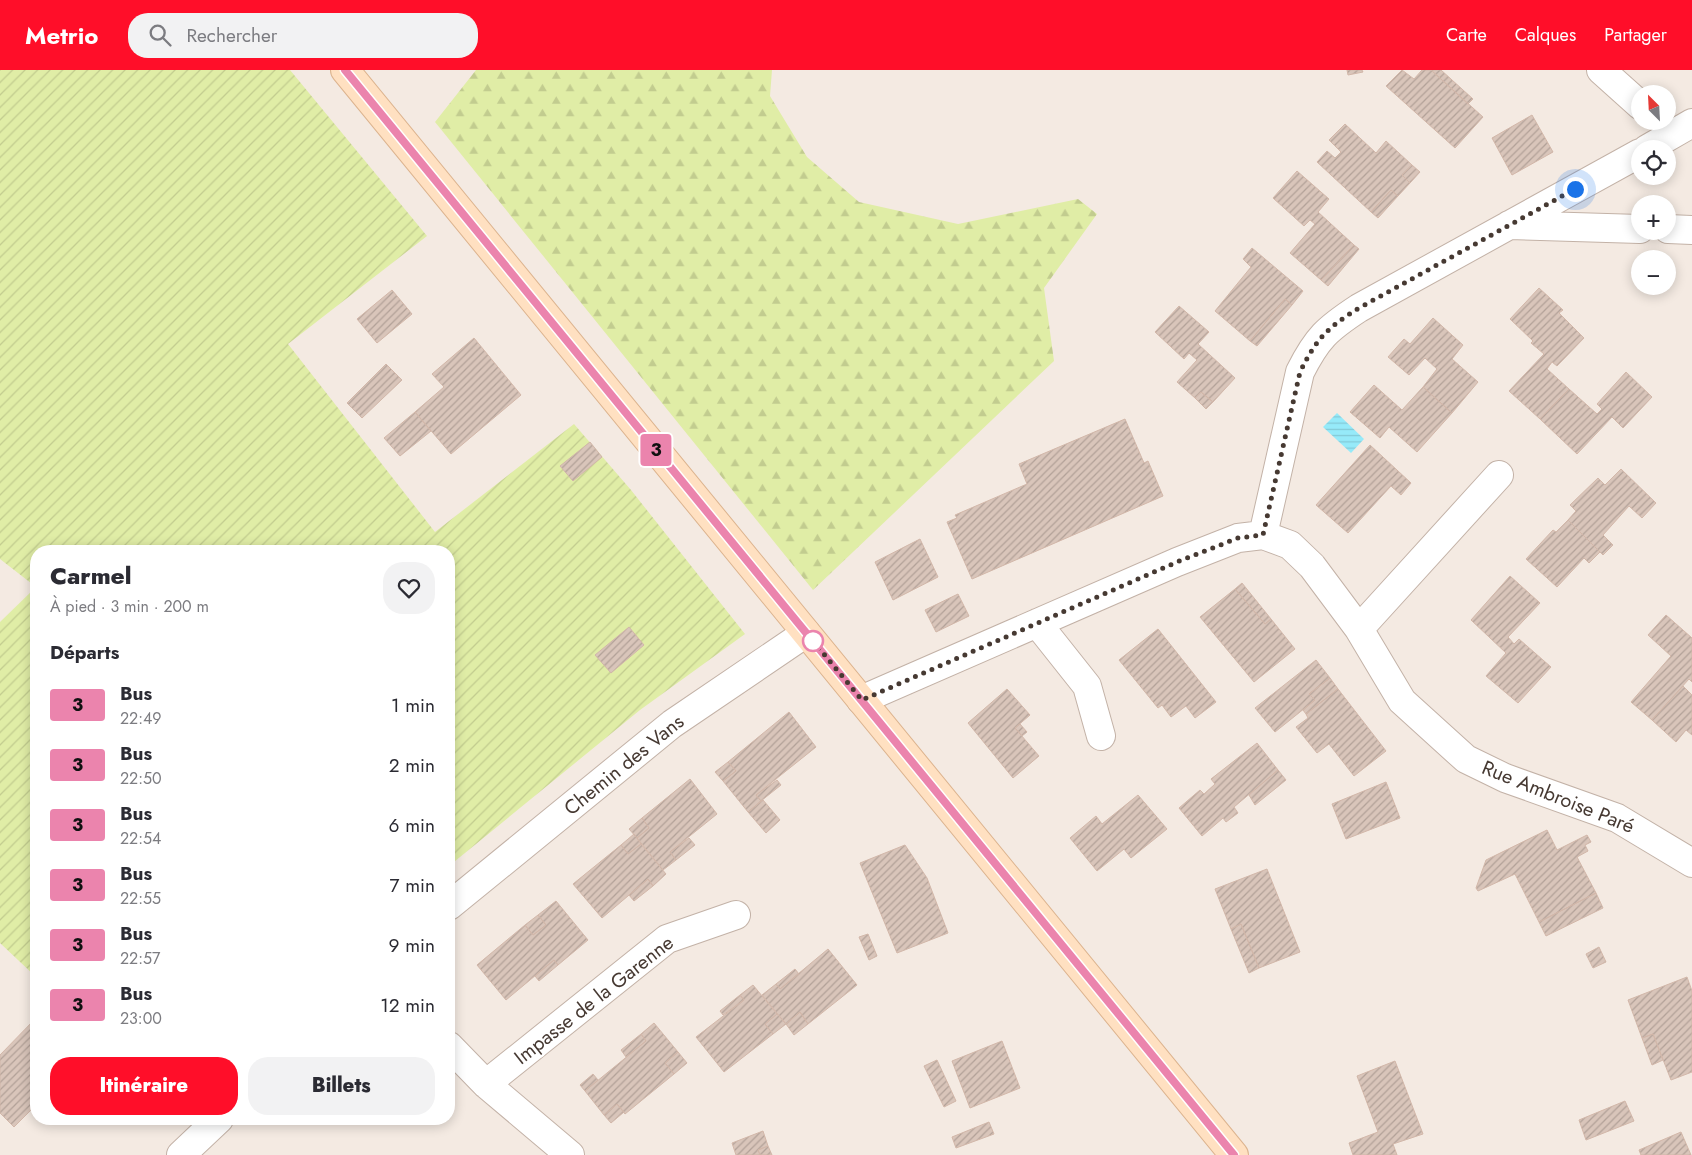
<!DOCTYPE html>
<html lang="fr">
<head>
<meta charset="utf-8">
<style>
  :root { --surface:#fff; --page:#f2f2f3; --text:#2b2b33; --muted:#7c7c81; --accent:#ff0e29 }
  body { margin:0; font-family:Jost,sans-serif; background:var(--page); color:var(--text); height:100vh; display:flex; flex-direction:column; font-size:19px; white-space:nowrap }
  * { box-sizing:border-box; margin:0 }
  p { font-size:16px; color:var(--muted) }
  .icon { flex:none; width:28px; height:28px; fill:none; stroke:currentColor; stroke-width:2; stroke-linecap:round; stroke-linejoin:round }
  .map { position:relative; flex:1; overflow:hidden }
  .side { position:absolute; left:30px; top:475px; width:425px; height:580px; display:flex; flex-direction:column; background:var(--surface); border-radius:20px; box-shadow:0 2px 12px #0003 }
  .side>* { flex:none }
  .badge { padding:0 10px; border-radius:4px; font-size:18px; line-height:32px }
  .needle { width:32px; rotate:336deg }
  .buttons { position:absolute; left:1631px; top:15px; display:grid; gap:10px }
  .buttons a { display:grid; place-items:center; width:45px; height:45px; border-radius:50%; background:var(--surface); box-shadow:0 2px 12px #0003; font-size:25px }
  .you { position:absolute; width:25px; height:25px; margin:-12px; border:4px solid #fff; border-radius:50%; background:#1a73e8; box-shadow:0 0 0 8px #1a73e833 }
  .map>.badge { position:absolute; translate:-50% -50%; box-shadow:0 0 0 2px #fff }
  h2 { padding:0 20px; font-size:19px; line-height:45px }
  .round { display:grid; place-items:center; flex:none; width:52px; height:52px; border-radius:20px; background:var(--page) }
  .overview { display:flex; align-items:center; justify-content:space-between; height:85px; padding:0 20px }
  h1 { font-size:24px; font-weight:800; line-height:38px }
  .action { display:flex; gap:10px; margin-top:auto; padding:10px 20px }
  .action a { flex:1; height:58px; border-radius:20px; background:var(--accent); color:#fff; font-size:20px; font-weight:800; line-height:58px; text-align:center }
  .action a+a { background:var(--page); color:var(--text) }
  ul { padding:0; list-style:none }
  li { display:flex; align-items:center; gap:15px; height:60px; padding:0 20px }
  li div { flex:1 }
  li b { display:block; font-size:19px }
  li em { font-style:normal }
  li .badge { min-width:55px; font-weight:700; text-align:center }
  header { display:flex; align-items:center; gap:30px; box-sizing:border-box; height:70px; padding:0 25px; background:var(--accent); color:#fff }
  header strong { font-size:24px }
  nav { display:flex; gap:28px; margin-inline-start:auto; font-size:18px }
  .search { width:350px; height:45px; background:var(--page); display:flex; align-items:center; gap:12px; box-sizing:border-box; padding:0 18px; border-radius:20px; color:var(--muted); font-size:19px }
  .map>svg:first-child { display:block }
  .forest { fill:url(#forest-firs) }
  .garden { fill:url(#garden-furrows) }
  .water { fill:url(#water-rules) }
  .building { fill:url(#building-hatch); stroke:#d2b7a9 }
  .lines { fill:none; stroke-linecap:round; stroke-linejoin:round }
  .street-casing { stroke:#c3b2a7; stroke-width:30 }
  .secondary-casing { stroke:#dcb38e; stroke-width:30 }
  .street { stroke:#fff; stroke-width:28 }
  .secondary { stroke:#ffe0c1; stroke-width:28 }
  .line-casing { stroke:#fff; stroke-width:11 }
  .line { stroke:#eb84ad; stroke-width:8 }
  .walk { stroke:#463932; stroke-width:5; stroke-dasharray:0 9 }
  .stop-dot { fill:#fff; stroke:#eb84ad; stroke-width:2.5 }
  .labels { text-anchor:middle; dominant-baseline:central; stroke-width:4.5; stroke-linejoin:round; paint-order:stroke }
  .street-label { font-size:20px; fill:#463932; stroke:#fff }
</style>
</head>
<body>
<header>
<strong>Metrio</strong>
<div class="search"><svg class="icon" aria-label="search" viewBox="0 0 24 24"><circle cx="10" cy="10" r="6"/><path d="M15 15l6 6"/></svg>Rechercher</div>
<nav><a>Carte</a><a>Calques</a><a>Partager</a></nav>
</header>
<div class="map">
<svg width="1692" height="1085" viewBox="0 0 1692 1085">
  <defs>
    <pattern id="forest-firs" width="22" height="20" patternUnits="userSpaceOnUse" patternTransform="scale(1.25)"><rect width="22" height="20" fill="#e0eda6"/><path d="M5 1l3.5 6h-7zM16 11l3.5 6h-7z" fill="#c2cc8f"/></pattern>
    <pattern id="garden-furrows" width="10" height="10" patternUnits="userSpaceOnUse" patternTransform="scale(1.25)"><rect width="10" height="10" fill="#e0eda6"/><path d="M-1 1l2-2M0 10L10 0M9 11l2-2" fill="none" stroke="#c2cc8f"/></pattern>
    <pattern id="water-rules" width="6" height="5" patternUnits="userSpaceOnUse" patternTransform="scale(1.25)"><rect width="6" height="5" fill="#96eaf9"/><path d="M0 2.5h6" fill="none" stroke="#83c9d6"/></pattern>
    <pattern id="building-hatch" width="6" height="6" patternUnits="userSpaceOnUse" patternTransform="scale(1.25)"><rect width="6" height="6" fill="#d9c5ba"/><path d="M-1 1l2-2M0 6l6-6M5 7l2-2" fill="none" stroke="#b2a198"/></pattern>
  </defs>
  <rect width="100%" height="100%" fill="#f4eae2"/>
  <path class="forest" d="M 476,0 L 772,0 L 770,26 L 807,87 L 859,132 L 958,154 L 1078,129 L 1097,144 L 1044,218 L 1054,291 L 813,520 L 435,52 Z"/>
  <path class="garden" d="M 0,0 L 290,0 L 427,166 L 288,274 L 435,462 L 574,354 L 631,420 L 745,564 L 640,640 L 449,796 L 449,481 L 36,481 L 36,907 L 0,873 L 0,552 L 36,517 L 0,489 Z"/>
  <path class="water" d="M 1337,343 L 1364,369 L 1351,383 L 1323,357 Z"/>
  <path class="building" d="M 1347,0 L 1362,0 L 1363,2 L 1348,5 Z
    M 1402,0 L 1414,9 L 1422,0 L 1431,0 L 1483,47 L 1455,78 L 1386,16 Z
    M 1431,0 L 1441,0 L 1473,29 L 1468,34 Z
    M 1532,45 L 1553,82 L 1512,105 L 1492,68 Z
    M 1345,54 L 1376,83 L 1386,71 L 1412,95 L 1402,105 L 1410,113 L 1398,126 L 1391,120 L 1371,142 L 1317,92 L 1327,81 L 1335,88 L 1341,82 L 1329,70 Z
    M 1412,95 L 1420,102 L 1410,113 L 1402,105 Z
    M 1297,101 L 1329,129 L 1318,142 L 1354,175 L 1321,210 L 1290,183 L 1315,154 L 1310,150 L 1304,156 L 1273,128 Z
    M 1391,120 L 1398,126 L 1378,148 L 1371,142 Z
    M 1354,175 L 1359,179 L 1328,216 L 1321,210 Z
    M 1252,178 L 1303,221 L 1292,235 L 1285,229 L 1250,271 L 1215,241 L 1251,197 L 1243,189 Z
    M 1539,218 L 1563,240 L 1559,243 L 1584,268 L 1557,296 L 1552,292 L 1547,299 L 1569,319 L 1540,349 L 1509,321 L 1544,284 L 1531,273 L 1533,271 L 1510,249 Z
    M 392,220 L 412,244 L 377,273 L 357,249 Z
    M 1285,229 L 1292,235 L 1257,276 L 1250,271 Z
    M 1179,236 L 1209,262 L 1198,274 L 1235,308 L 1213,332 L 1201,322 L 1195,328 L 1177,312 L 1197,290 L 1189,283 L 1184,289 L 1155,262 Z
    M 1433,248 L 1463,275 L 1452,289 L 1478,312 L 1452,343 L 1423,317 L 1437,299 L 1425,288 L 1409,305 L 1388,287 L 1404,269 L 1410,274 Z
    M 474,268 L 521,325 L 451,384 L 415,342 L 444,317 L 432,304 Z
    M 386,294 L 402,310 L 362,348 L 347,333 Z
    M 1626,302 L 1652,327 L 1623,358 L 1612,347 L 1577,384 L 1540,349 L 1569,319 L 1597,344 L 1602,339 L 1597,334 Z
    M 1374,315 L 1402,340 L 1423,317 L 1452,343 L 1417,382 L 1389,357 L 1380,368 L 1350,342 Z
    M 1201,322 L 1213,332 L 1206,339 L 1195,328 Z
    M 415,342 L 431,361 L 400,386 L 384,368 Z
    M 1125,349 L 1144,393 L 1148,391 L 1163,426 L 972,509 L 947,452 L 957,448 L 955,445 L 1027,414 L 1019,394 Z
    M 590,372 L 602,387 L 573,411 L 560,396 Z
    M 1370,375 L 1411,413 L 1401,425 L 1391,416 L 1348,463 L 1316,435 Z
    M 1621,399 L 1656,433 L 1642,448 L 1629,436 L 1603,465 L 1613,475 L 1603,485 L 1568,450 L 1576,441 L 1570,435 L 1598,408 L 1605,415 Z
    M 1568,450 L 1600,482 L 1589,493 L 1584,488 L 1557,517 L 1526,489 L 1553,460 L 1556,462 Z
    M 920,469 L 938,507 L 893,530 L 875,492 Z
    M 1510,506 L 1540,533 L 1508,567 L 1514,574 L 1519,569 L 1551,597 L 1518,633 L 1486,606 L 1506,583 L 1471,550 Z
    M 1242,513 L 1271,549 L 1265,554 L 1235,519 Z
    M 1235,519 L 1265,554 L 1271,549 L 1295,579 L 1254,612 L 1200,547 Z
    M 958,524 L 969,546 L 936,562 L 925,540 Z
    M 1666,545 L 1692,568 L 1692,612 L 1689,609 L 1652,650 L 1631,632 L 1671,586 L 1648,565 Z
    M 629,557 L 644,575 L 611,603 L 595,585 Z
    M 1158,559 L 1216,632 L 1195,648 L 1186,636 L 1171,647 L 1162,635 L 1158,638 L 1119,590 Z
    M 1316,590 L 1330,608 L 1309,624 L 1315,630 L 1275,662 L 1255,638 Z
    M 1330,608 L 1338,619 L 1306,644 L 1303,640 L 1315,630 L 1309,624 Z
    M 1683,616 L 1692,625 L 1692,665 L 1686,660 L 1676,672 L 1652,650 Z
    M 1007,619 L 1030,645 L 1015,658 L 1039,686 L 1013,708 L 968,653 Z
    M 1338,619 L 1386,681 L 1354,706 L 1329,674 L 1317,683 L 1296,657 L 1308,648 L 1306,644 Z
    M 789,642 L 816,677 L 756,725 L 761,731 L 748,742 L 723,711 L 736,701 L 728,692 Z
    M 1020,654 L 1027,662 L 1022,666 L 1015,658 Z
    M 1257,673 L 1278,700 L 1234,737 L 1238,743 L 1226,752 L 1223,748 L 1202,766 L 1179,738 L 1200,720 L 1204,724 L 1215,714 L 1211,709 Z
    M 728,692 L 736,701 L 723,711 L 715,702 Z
    M 1278,700 L 1286,710 L 1255,735 L 1249,725 Z
    M 690,709 L 717,744 L 670,782 L 676,790 L 663,800 L 637,768 L 649,758 L 642,748 Z
    M 777,710 L 781,715 L 761,731 L 756,725 Z
    M 1386,712 L 1400,748 L 1346,769 L 1332,734 Z
    M 1138,725 L 1167,759 L 1131,788 L 1124,779 L 1097,801 L 1070,768 L 1096,746 L 1102,754 Z
    M 763,730 L 780,750 L 766,763 L 748,742 Z
    M 642,748 L 649,758 L 637,768 L 629,759 Z
    M 1547,760 L 1557,780 L 1587,765 L 1591,772 L 1585,775 L 1588,781 L 1577,787 L 1596,823 L 1539,852 L 1515,804 L 1478,821 L 1476,818 L 1486,790 Z
    M 634,764 L 641,774 L 628,784 L 621,775 Z
    M 689,768 L 695,775 L 676,790 L 670,782 Z
    M 641,774 L 666,804 L 653,816 L 648,809 L 602,848 L 573,814 L 621,775 L 628,784 Z
    M 905,775 L 927,808 L 948,863 L 897,883 L 860,793 Z
    M 1267,799 L 1300,882 L 1259,898 L 1241,854 L 1231,859 L 1215,819 Z
    M 648,809 L 653,816 L 634,831 L 629,825 Z
    M 1596,823 L 1603,838 L 1546,866 L 1539,852 Z
    M 556,831 L 588,870 L 558,895 L 554,890 L 506,930 L 477,895 L 525,855 L 533,865 L 546,855 L 538,845 Z
    M 538,845 L 546,855 L 533,865 L 525,855 Z
    M 1241,854 L 1259,898 L 1249,903 L 1231,859 Z
    M 868,864 L 877,886 L 869,890 L 859,867 Z
    M 1599,877 L 1606,892 L 1593,898 L 1586,884 Z
    M 828,879 L 857,915 L 808,954 L 800,942 L 786,954 L 762,925 L 776,914 L 780,919 Z
    M 554,890 L 558,895 L 539,911 L 535,906 Z
    M 795,899 L 799,904 L 780,919 L 776,914 Z
    M 1687,907 L 1692,921 L 1692,1002 L 1671,1010 L 1653,964 L 1642,968 L 1628,930 Z
    M 753,915 L 777,944 L 765,954 L 773,964 L 724,1002 L 696,967 L 744,930 L 740,925 Z
    M 740,925 L 744,930 L 723,945 L 720,941 Z
    M 800,942 L 808,954 L 794,965 L 786,954 Z
    M 777,944 L 786,954 L 773,964 L 765,954 Z
    M 36,948 L 36,1035 L 14,1057 L 0,1043 L 0,985 Z
    M 654,953 L 678,982 L 665,993 L 674,1004 L 625,1044 L 617,1034 L 604,1045 L 585,1021 L 646,971 L 641,964 Z
    M 641,964 L 646,971 L 626,987 L 621,980 Z
    M 1653,964 L 1663,990 L 1652,995 L 1642,968 Z
    M 1002,971 L 1020,1018 L 970,1038 L 952,991 Z
    M 678,982 L 687,993 L 674,1004 L 665,993 Z
    M 937,990 L 956,1031 L 944,1037 L 924,996 Z
    M 1395,991 L 1423,1064 L 1393,1074 L 1397,1085 L 1353,1085 L 1349,1073 L 1378,1062 L 1357,1006 Z
    M 593,1004 L 598,1010 L 585,1021 L 580,1015 Z
    M 1625,1031 L 1634,1051 L 1586,1070 L 1579,1050 Z
    M 617,1034 L 624,1042 L 611,1053 L 604,1045 Z
    M 989,1052 L 994,1064 L 956,1078 L 952,1067 Z
    M 763,1061 L 768,1076 L 758,1080 L 760,1085 L 736,1085 L 732,1073 Z
    M 1681,1062 L 1691,1085 L 1641,1085 L 1639,1080 Z
    M 768,1076 L 772,1085 L 760,1085 L 758,1080 Z"/>
  <g class="lines">
    <g class="street-casing">
      <path id="street" d="M 1601,0 L 1640,35
        M 1647,79 L 1692,53
        M 1509,155 L 1640,159
        M 1668,159 L 1692,160
        M 1263,465 L 1300,302 C 1317,268 1327,259 1359,238 L 1640,83
        M 1037,553 L 1087,616 L 1101,666
        M 1359,559 L 1499,405
        M 861,630 L 1177,492 L 1238,468 L 1263,465 L 1290,475 L 1312,496 L 1359,559 L 1402,631 L 1466,689 L 1505,708 L 1617,748 L 1692,793
        M 449,836 L 672,654 L 806,563
        M 449,976 L 486,1014 L 570,1085
        M 486,1014 L 667,869 L 736,845
        M 181,1085 L 219,1049"/>
    </g>
    <g class="secondary-casing">
      <path id="secondary" d="M 345,0 L 1234,1085"/>
    </g>
    <use href="#street" class="street"/>
    <use href="#secondary" class="secondary"/>
  </g>
  <g class="lines">
    <g class="line-casing">
      <path id="line" d="M 345,0 L 1234,1085"/>
    </g>
    <use href="#line" class="line"/>
    <path class="walk" d="M 813,571 L 862,630 L 1177,492 L 1238,468 L 1263,465 L 1300,302 C 1317,268 1327,258 1359,238 L 1575,119"/>
  </g>
  <circle class="stop-dot" cx="813" cy="571" r="10"/>
  <g class="labels">
    <g class="street-label">
      <text transform="translate(624 695) rotate(-39)">Chemin des Vans</text>
      <text transform="translate(1558 727) rotate(22)">Rue Ambroise Paré</text>
      <text transform="translate(594 930) rotate(-38)">Impasse de la Garenne</text>
    </g>
  </g>
</svg>
<div class="buttons">
<a><svg class="needle" viewBox="-14 -14 28 28"><path d="M0-13l5 13h-10z" fill="#e53935"/><path d="M0 13l5-13h-10z" fill="#7c7c81"/></svg></a>
<a><svg class="icon" aria-label="locate" viewBox="0 0 24 24"><circle cx="12" cy="12" r="6"/><path d="M12 2v4M12 18v4M2 12h4M18 12h4"/></svg></a>
<a>+</a>
<a>−</a>
</div>
<div class="you" style="left:1575px;top:119px"></div>
<b class="badge" style="left:656px;top:380px;background:#eb84ad;color:#111">3</b>
<section class="side">
<div class="overview"><div><h1>Carmel</h1><p>À pied · 3 min · 200 m</p></div><a class="round"><svg class="icon" aria-label="heart" viewBox="0 0 24 24"><path d="M12 20l-8-8c-3-5 5-10 8-4 3-6 11-1 8 4z"/></svg></a></div>
<h2>Départs</h2>
<ul>
<li><span class="badge" style="background:#eb84ad;color:#111">3</span><div><b>Bus</b><p>22:49</p></div><em>1 min</em></li>
<li><span class="badge" style="background:#eb84ad;color:#111">3</span><div><b>Bus</b><p>22:50</p></div><em>2 min</em></li>
<li><span class="badge" style="background:#eb84ad;color:#111">3</span><div><b>Bus</b><p>22:54</p></div><em>6 min</em></li>
<li><span class="badge" style="background:#eb84ad;color:#111">3</span><div><b>Bus</b><p>22:55</p></div><em>7 min</em></li>
<li><span class="badge" style="background:#eb84ad;color:#111">3</span><div><b>Bus</b><p>22:57</p></div><em>9 min</em></li>
<li><span class="badge" style="background:#eb84ad;color:#111">3</span><div><b>Bus</b><p>23:00</p></div><em>12 min</em></li>
</ul>
<div class="action"><a>Itinéraire</a><a>Billets</a></div>
</section>
</div>
</body>
</html>
